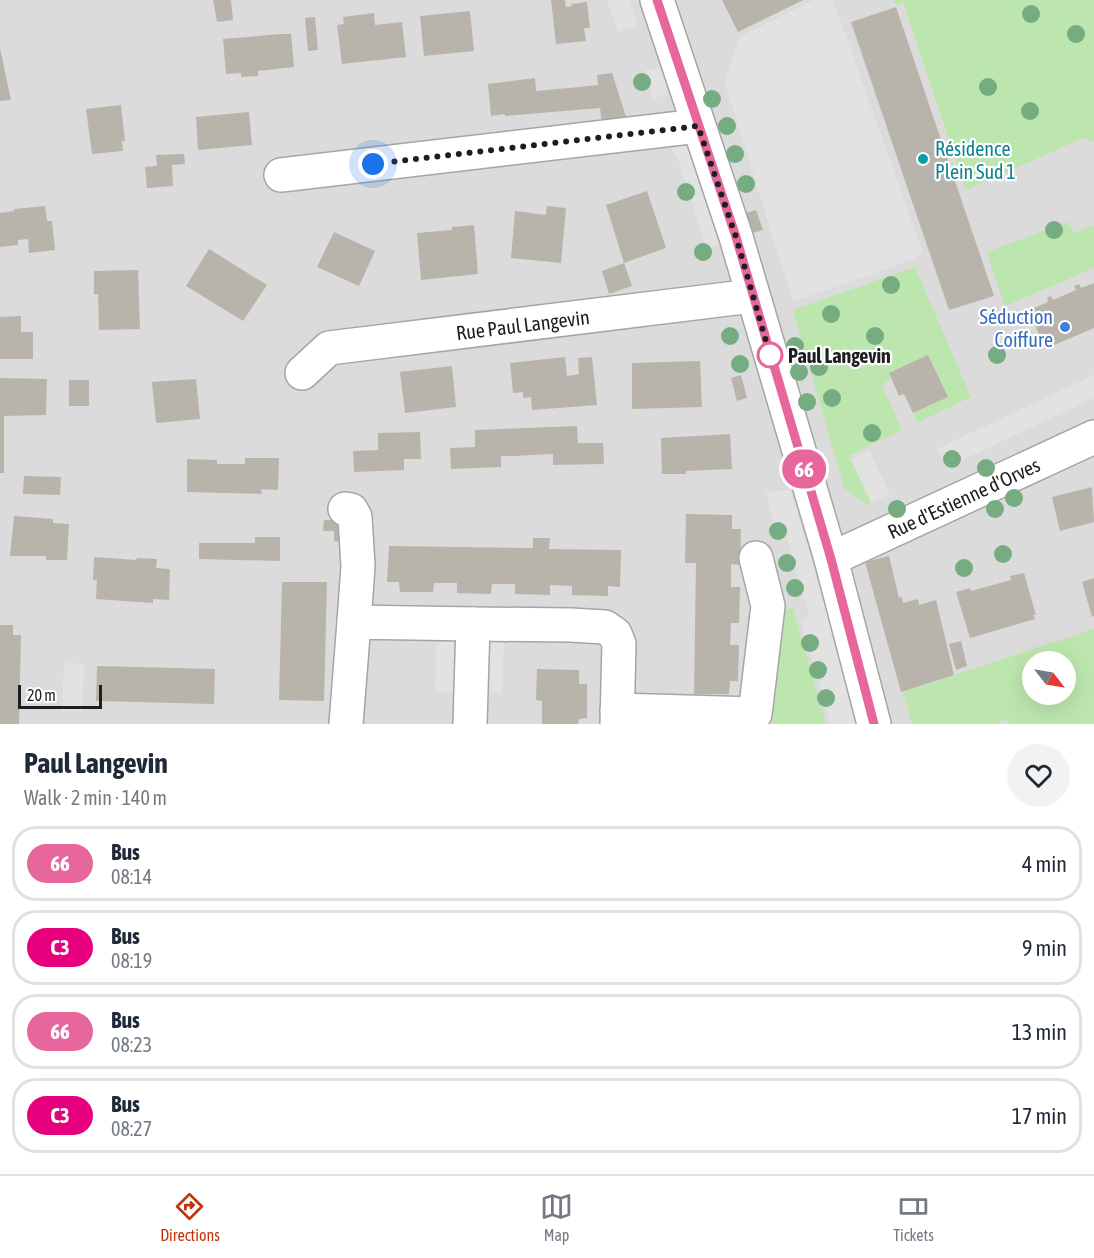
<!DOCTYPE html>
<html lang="en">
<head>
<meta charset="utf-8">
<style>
  :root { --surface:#fff; --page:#f2f2f3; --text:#1f2937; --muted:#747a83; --line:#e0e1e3; --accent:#c0330c }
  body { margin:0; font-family:"Asap Condensed",sans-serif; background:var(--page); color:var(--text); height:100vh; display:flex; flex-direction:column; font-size:22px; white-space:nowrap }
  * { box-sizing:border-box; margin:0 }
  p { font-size:20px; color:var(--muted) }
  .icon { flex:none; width:33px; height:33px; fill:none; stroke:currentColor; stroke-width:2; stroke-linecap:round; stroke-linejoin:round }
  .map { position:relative; height:724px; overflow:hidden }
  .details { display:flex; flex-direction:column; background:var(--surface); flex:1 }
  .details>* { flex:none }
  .badge { padding:0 12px; border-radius:20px; font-size:21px; line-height:39px }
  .needle { width:39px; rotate:121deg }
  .fabs { position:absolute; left:1022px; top:651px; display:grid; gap:12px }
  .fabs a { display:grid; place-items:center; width:54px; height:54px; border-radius:50%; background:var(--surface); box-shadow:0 6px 24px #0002; font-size:30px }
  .scale { position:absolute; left:18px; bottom:15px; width:84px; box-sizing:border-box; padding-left:6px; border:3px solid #1e1e1e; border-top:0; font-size:16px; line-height:21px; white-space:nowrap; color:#1e1e1e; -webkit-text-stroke:4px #fff; paint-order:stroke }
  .you { position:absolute; width:30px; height:30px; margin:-15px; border:4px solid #fff; border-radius:50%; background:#1a73e8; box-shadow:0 0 0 9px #1a73e833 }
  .map>.badge { position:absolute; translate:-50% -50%; box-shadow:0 0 0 3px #fff }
  .round { display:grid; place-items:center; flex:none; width:63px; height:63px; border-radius:32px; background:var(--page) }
  .headline { display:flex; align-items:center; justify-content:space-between; height:102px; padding:0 24px }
  h1 { font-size:28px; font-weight:700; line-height:45px }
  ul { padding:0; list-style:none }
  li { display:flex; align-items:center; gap:18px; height:75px; margin:0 12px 9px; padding:0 12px; border:3px solid var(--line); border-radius:24px }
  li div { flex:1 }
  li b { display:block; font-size:22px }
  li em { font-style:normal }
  li .badge { min-width:66px; font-weight:700; text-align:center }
  .tab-bar { display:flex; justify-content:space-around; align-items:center; height:84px; border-top:2px solid var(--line); background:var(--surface); font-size:16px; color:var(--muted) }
  .tab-bar a { display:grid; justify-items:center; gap:3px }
  .tab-bar .active { color:var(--accent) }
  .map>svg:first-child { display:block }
  .residential { fill:#dcdbdb; fill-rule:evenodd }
  .grass { fill:#bde6ae; fill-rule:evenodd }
  .parking { fill:#e2e2e2 }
  .building { fill:#b8b4ab }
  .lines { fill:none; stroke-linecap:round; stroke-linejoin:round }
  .minor-casing { stroke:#a5a5a5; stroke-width:36 }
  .tertiary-casing { stroke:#a5a5a5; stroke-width:36 }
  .minor { stroke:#fff; stroke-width:33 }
  .tertiary { stroke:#fff; stroke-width:33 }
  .tree { fill:#75ac81 }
  .line-casing { stroke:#fff; stroke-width:14 }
  .line { stroke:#e7679c; stroke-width:9 }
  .walk { stroke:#1e1e1e; stroke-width:6; stroke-dasharray:0 10.8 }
  .culture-dot { fill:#0f9aa8; stroke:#fff; stroke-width:2 }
  .shop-dot { fill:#3f7fe0; stroke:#fff; stroke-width:2 }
  .stop-dot { fill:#fff; stroke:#e7679c; stroke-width:3 }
  .labels { text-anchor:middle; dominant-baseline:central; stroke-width:4.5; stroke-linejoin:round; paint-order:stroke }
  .culture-label { font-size:20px; fill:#0d838f; stroke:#fff; text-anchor:start }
  .shop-label { font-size:20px; fill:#366cbe; stroke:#fff; text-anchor:end }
  .street-label { font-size:20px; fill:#1e1e1e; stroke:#fff }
  .stop-label { font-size:20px; font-weight:bold; fill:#1e1e1e; stroke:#fff; text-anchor:start }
</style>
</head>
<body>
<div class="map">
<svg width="1094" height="724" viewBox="0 0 1094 724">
  <rect width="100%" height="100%" fill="#efede5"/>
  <path class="residential" d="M 0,0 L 1094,0 L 1094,724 L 0,724 ZM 1032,662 L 1065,662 L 1065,694 L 1032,694 Z"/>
  <path class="grass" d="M 893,0 L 1094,0 L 1094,142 L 1083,138 L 966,190 L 903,2 L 896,5 Z
    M 1067,222 L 1075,233 L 1094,225 L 1094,268 L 1005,306 L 987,252 Z
    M 915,267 L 971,397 L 917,423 L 913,413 L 948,397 L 928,356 L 882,385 L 902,430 L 849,456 L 871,503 L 869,506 L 844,488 L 793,310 Z
    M 793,608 L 826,724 L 772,724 L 776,613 Z
    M 1094,629 L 1094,724 L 1010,724 L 1002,719 L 999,724 L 912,724 L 903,692 ZM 1032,662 L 1065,662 L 1065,694 L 1032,694 Z"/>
  <path class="parking" d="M 607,0 L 629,0 L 638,25 L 618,32 Z
    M 813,0 L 833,0 L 922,250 L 917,258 L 793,302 L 725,83 L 739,37 Z
    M 660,68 L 669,94 L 652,99 L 645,70 Z
    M 668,145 L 692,147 L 723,244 L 707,249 L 677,156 Z
    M 1094,375 L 1094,398 L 947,467 L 937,449 Z
    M 869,451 L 890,494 L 871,503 L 851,459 Z
    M 790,490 L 815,572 L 858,724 L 831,724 L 801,621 L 810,618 L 783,525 L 775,526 L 766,492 Z
    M 437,633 L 460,634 L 457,692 L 435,691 Z
    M 486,640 L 504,641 L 502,692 L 484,692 Z
    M 64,663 L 84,664 L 82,711 L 62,711 Z"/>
  <path class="building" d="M 213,0 L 231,0 L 233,20 L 217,22 Z
    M 551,0 L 565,0 L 566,7 L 572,6 L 571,4 L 587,2 L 590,28 L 584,28 L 586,41 L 556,44 Z
    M 722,0 L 803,0 L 738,32 Z
    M 896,7 L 994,296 L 949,310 L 851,22 Z
    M 470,11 L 474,51 L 424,56 L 420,16 Z
    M 374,13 L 375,25 L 402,22 L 406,57 L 342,64 L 337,25 L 344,24 L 343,17 Z
    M 315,17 L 318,50 L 308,51 L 305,18 Z
    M 282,34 L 291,34 L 294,67 L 258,71 L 258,76 L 241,77 L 241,73 L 226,74 L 223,39 Z
    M 0,48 L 11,100 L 0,101 Z
    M 612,73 L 628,123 L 602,125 L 600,108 L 505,116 L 505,114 L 491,116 L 488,84 L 535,78 L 536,91 L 579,87 L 598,85 L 597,75 Z
    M 121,105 L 125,141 L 122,141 L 123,151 L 92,154 L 86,109 Z
    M 249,112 L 252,145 L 198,150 L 196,117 Z
    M 184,154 L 185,164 L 172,165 L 173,186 L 147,188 L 145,167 L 157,166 L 156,155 Z
    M 647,191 L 666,248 L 624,263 L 606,205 Z
    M 45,206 L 47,221 L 52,221 L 55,250 L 29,253 L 28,239 L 18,240 L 18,245 L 0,247 L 0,213 L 14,211 L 14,209 Z
    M 547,206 L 566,208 L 561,263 L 511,258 L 515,211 L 546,215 Z
    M 756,210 L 763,230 L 753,233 L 746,213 Z
    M 474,225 L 478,274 L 421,280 L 417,233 L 452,230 L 452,227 Z
    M 334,232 L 375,251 L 359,286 L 317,267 Z
    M 209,249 L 267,285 L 243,321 L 186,286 Z
    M 624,263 L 632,286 L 609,294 L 602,271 Z
    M 138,270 L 140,329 L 99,330 L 98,294 L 94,294 L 94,271 Z
    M 1094,283 L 1094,328 L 1045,349 L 1029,310 L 1048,302 L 1047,298 L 1051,296 L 1053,300 L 1076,290 L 1074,286 L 1079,284 L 1081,288 Z
    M 21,316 L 21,332 L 33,332 L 33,359 L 0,359 L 0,317 Z
    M 928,355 L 948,397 L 913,413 L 904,394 L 899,396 L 889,373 Z
    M 565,357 L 567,376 L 579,374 L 578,358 L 592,357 L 597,405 L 532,410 L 531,397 L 523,398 L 523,392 L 513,393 L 510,363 Z
    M 700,361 L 702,407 L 632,409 L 632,363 Z
    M 452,366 L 456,407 L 405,413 L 400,372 Z
    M 741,375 L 747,398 L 737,401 L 731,378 Z
    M 0,378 L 47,379 L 46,415 L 4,416 L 4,473 L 0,473 Z
    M 196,379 L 200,419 L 156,423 L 152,382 Z
    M 69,380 L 89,380 L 89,406 L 69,406 Z
    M 577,426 L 578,443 L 603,443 L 604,464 L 553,465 L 553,454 L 514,456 L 501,456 L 501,467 L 451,469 L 450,448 L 475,447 L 475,430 Z
    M 420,432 L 421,459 L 404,459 L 404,470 L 354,472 L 353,451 L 378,450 L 378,433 Z
    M 730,434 L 732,469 L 686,471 L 686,474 L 662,474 L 661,438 Z
    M 245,458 L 279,458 L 278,490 L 261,489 L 262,494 L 187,492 L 187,459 L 217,460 L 217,464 L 245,464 Z
    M 24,476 L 61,477 L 60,495 L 23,494 Z
    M 1092,487 L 1094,522 L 1060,531 L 1052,497 Z
    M 686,514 L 732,515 L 732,529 L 741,529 L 740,565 L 731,564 L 731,587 L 740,587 L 739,623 L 731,623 L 730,645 L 739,645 L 738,681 L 730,681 L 729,694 L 694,694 L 696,563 L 685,563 Z
    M 14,516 L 53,519 L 53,523 L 69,524 L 67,560 L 46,560 L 46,556 L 10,556 Z
    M 324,520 L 345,520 L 345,542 L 334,541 L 334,531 L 323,531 Z
    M 255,537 L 280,537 L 280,561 L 199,559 L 199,543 L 255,543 Z
    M 533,538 L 550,538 L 549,549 L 621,550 L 620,587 L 608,586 L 608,596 L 572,595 L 572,586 L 550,585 L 550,595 L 515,594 L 515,584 L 492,584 L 491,594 L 457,593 L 457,583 L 434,583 L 433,592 L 400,592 L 399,582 L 387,582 L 389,546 L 533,548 Z
    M 889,556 L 899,598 L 902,597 L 903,603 L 918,599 L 919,605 L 936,600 L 954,675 L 901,692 L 865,562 Z
    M 94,557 L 136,560 L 137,558 L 157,559 L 156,568 L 170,569 L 169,600 L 153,599 L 153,603 L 96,599 L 97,580 L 93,580 Z
    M 1024,573 L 1036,615 L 1033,615 L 1035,619 L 970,638 L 956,592 L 970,588 L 971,591 L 1011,580 L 1010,576 Z
    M 1094,578 L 1094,616 L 1092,617 L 1082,582 Z
    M 282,582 L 327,582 L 324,701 L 279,700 Z
    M 0,625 L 13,625 L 13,635 L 21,635 L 19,724 L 0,724 Z
    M 961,641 L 967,666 L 956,670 L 949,644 Z
    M 97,666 L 215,669 L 214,704 L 96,701 Z
    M 537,669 L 579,670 L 579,684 L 587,684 L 587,718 L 579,719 L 578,724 L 542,724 L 542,701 L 536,700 Z"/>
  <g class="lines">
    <g class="minor-casing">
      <g id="minor">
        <path d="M 281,175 L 698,126"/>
        <path id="s1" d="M 302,373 L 329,348 L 752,296"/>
        <path d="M 345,509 L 351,510 L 355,517 L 358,566 L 354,622"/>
        <path id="s2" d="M 831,559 L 1094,437"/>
        <path d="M 473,624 L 571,625 L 605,627 L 615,634 L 619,644 L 617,724"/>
        <path d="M 617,710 L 755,714 L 768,606 L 756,558"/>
        <path d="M 346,724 L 354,622 L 473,624 L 470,724"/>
      </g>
    </g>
    <g class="tertiary-casing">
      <path id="tertiary" d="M 657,0 L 736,237 L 831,559 L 874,724"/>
    </g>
    <use href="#minor" class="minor"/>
    <use href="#tertiary" class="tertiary"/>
  </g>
  <g class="tree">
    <circle cx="1031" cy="14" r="9"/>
    <circle cx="1076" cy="34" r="9"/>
    <circle cx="642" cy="82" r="9"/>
    <circle cx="988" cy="87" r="9"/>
    <circle cx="712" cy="99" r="9"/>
    <circle cx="1030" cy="111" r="9"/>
    <circle cx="727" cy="126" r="9"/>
    <circle cx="735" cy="154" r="9"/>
    <circle cx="746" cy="184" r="9"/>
    <circle cx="686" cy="192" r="9"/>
    <circle cx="1054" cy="230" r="9"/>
    <circle cx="703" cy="252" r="9"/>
    <circle cx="891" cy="285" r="9"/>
    <circle cx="831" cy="314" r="9"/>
    <circle cx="730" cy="336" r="9"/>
    <circle cx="875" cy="336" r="9"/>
    <circle cx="795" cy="346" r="9"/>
    <circle cx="997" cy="355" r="9"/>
    <circle cx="740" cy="364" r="9"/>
    <circle cx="819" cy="367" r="9"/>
    <circle cx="799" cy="372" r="9"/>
    <circle cx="832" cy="398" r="9"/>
    <circle cx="807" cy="402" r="9"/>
    <circle cx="872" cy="433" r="9"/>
    <circle cx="952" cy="459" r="9"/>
    <circle cx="986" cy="468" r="9"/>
    <circle cx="1014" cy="498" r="9"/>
    <circle cx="897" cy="509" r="9"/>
    <circle cx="995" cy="509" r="9"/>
    <circle cx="778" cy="531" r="9"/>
    <circle cx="1003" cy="554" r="9"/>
    <circle cx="787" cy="563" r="9"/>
    <circle cx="964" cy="568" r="9"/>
    <circle cx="795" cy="588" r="9"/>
    <circle cx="810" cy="643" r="9"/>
    <circle cx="818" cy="670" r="9"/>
    <circle cx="826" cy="698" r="9"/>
  </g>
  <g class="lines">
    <g class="line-casing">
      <path id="line" d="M 657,0 L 736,237 L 831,559 L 874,724"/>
    </g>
    <use href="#line" class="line"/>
    <path class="walk" d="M 373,164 L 698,126 L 736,237 L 770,355"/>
  </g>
  <circle class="culture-dot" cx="923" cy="159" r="6"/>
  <circle class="shop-dot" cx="1065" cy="327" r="6"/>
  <circle class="stop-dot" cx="770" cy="355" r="12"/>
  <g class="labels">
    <g class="culture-label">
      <text x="935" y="148">Résidence<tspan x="935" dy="23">Plein Sud 1</tspan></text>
    </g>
    <g class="shop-label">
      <text x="1053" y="316">Séduction<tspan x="1053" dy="23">Coiffure</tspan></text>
    </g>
    <g class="street-label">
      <text stroke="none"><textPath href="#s1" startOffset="232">Rue Paul Langevin</textPath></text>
      <text stroke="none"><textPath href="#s2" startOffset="146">Rue d'Estienne d'Orves</textPath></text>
    </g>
    <g class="stop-label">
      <text x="788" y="355">Paul Langevin</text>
    </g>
  </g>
</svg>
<div class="fabs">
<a><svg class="needle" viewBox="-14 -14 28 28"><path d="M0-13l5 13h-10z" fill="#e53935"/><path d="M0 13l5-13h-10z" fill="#747a83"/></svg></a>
</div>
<div class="scale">20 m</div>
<div class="you" style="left:373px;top:164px"></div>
<b class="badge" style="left:804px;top:469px;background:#e7679c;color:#fff">66</b>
</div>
<section class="details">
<div class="headline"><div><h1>Paul Langevin</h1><p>Walk · 2 min · 140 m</p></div><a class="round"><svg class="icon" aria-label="heart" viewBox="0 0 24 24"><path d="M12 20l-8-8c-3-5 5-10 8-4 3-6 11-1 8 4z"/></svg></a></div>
<ul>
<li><span class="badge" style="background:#e7679c;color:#fff">66</span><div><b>Bus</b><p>08:14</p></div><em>4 min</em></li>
<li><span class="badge" style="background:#e6007e;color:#fff">C3</span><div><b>Bus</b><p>08:19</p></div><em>9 min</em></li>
<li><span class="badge" style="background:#e7679c;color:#fff">66</span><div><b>Bus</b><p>08:23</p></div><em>13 min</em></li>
<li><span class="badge" style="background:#e6007e;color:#fff">C3</span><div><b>Bus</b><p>08:27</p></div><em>17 min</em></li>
</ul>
</section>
<nav class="tab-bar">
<a class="active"><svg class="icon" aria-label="directions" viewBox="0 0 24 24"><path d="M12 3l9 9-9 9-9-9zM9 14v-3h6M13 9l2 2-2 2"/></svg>Directions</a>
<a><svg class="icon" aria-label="map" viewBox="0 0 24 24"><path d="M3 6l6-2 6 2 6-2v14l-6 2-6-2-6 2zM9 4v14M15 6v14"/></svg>Map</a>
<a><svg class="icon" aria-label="tickets" viewBox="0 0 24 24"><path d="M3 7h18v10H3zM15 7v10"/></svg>Tickets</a>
</nav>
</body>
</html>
